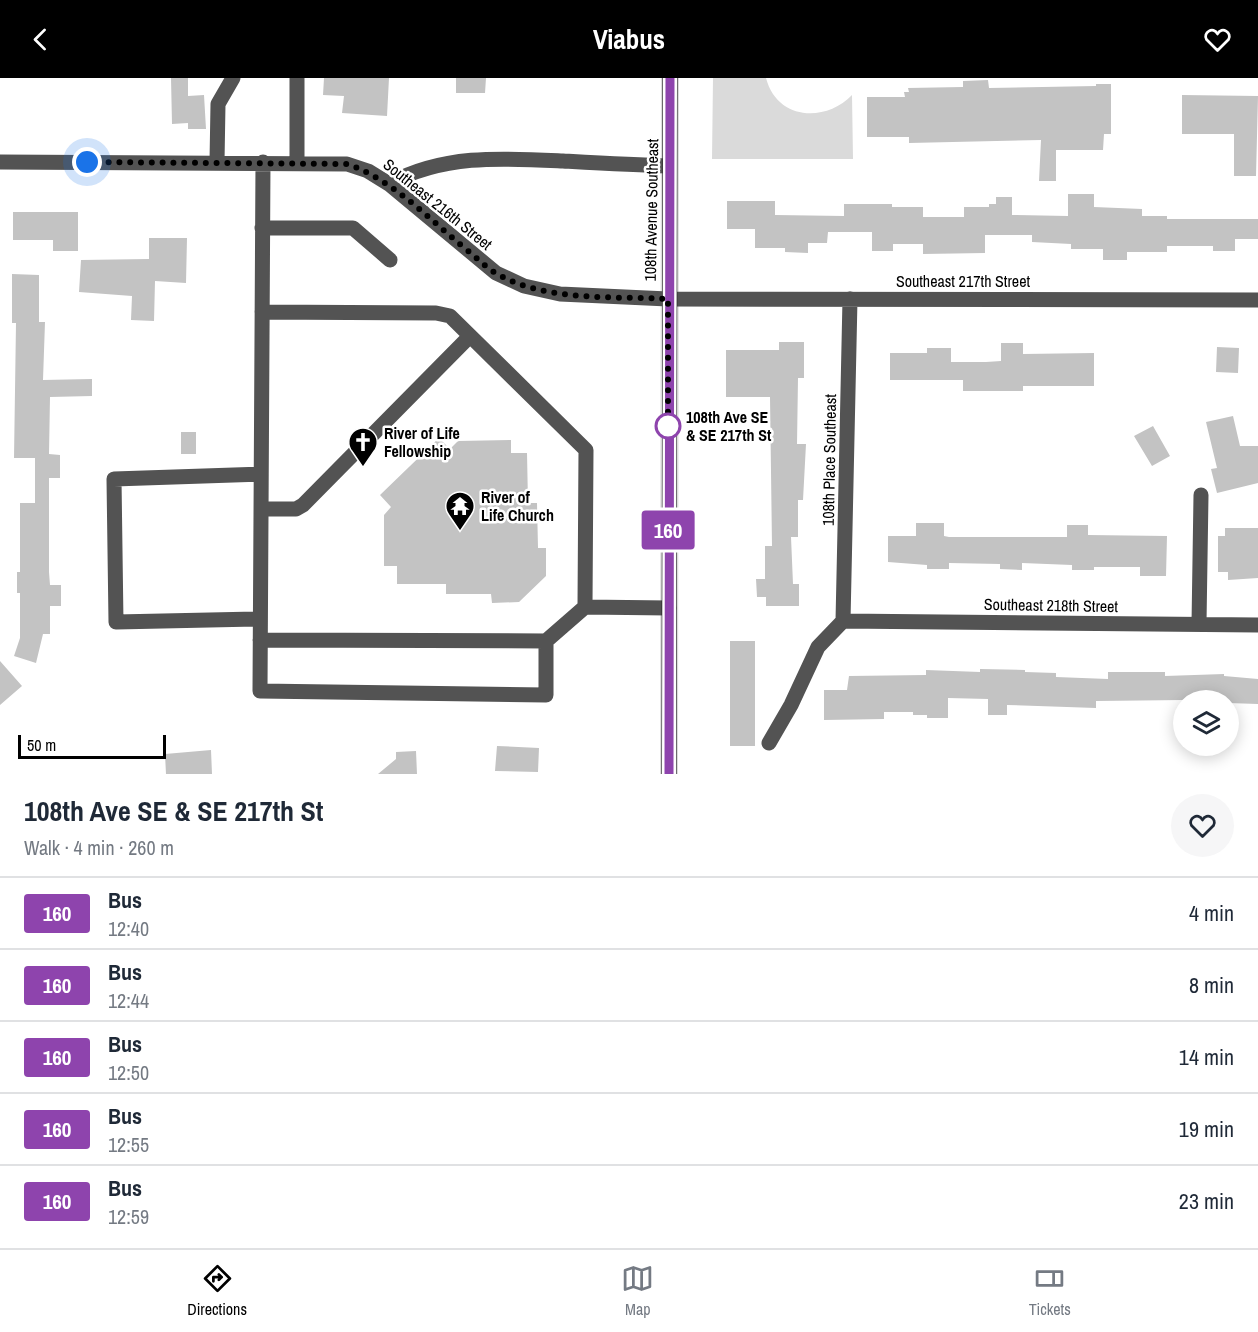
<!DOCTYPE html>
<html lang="en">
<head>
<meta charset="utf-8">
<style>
  :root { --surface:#fff; --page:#f6f6f7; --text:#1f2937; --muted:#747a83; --line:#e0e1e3; --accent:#000 }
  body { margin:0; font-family:"Archivo Narrow",sans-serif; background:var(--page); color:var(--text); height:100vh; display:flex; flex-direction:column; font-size:22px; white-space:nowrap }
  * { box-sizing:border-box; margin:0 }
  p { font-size:20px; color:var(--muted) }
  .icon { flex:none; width:33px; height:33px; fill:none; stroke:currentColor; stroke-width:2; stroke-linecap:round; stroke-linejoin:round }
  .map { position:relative; height:696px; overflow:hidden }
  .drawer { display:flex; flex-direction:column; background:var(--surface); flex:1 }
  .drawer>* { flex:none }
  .badge { padding:0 12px; border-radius:4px; font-size:21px; line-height:39px }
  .fabs { position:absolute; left:1173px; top:612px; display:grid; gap:12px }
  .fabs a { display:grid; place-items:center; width:66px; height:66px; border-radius:50%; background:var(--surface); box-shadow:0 3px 15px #0003; font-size:30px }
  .scale { position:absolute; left:18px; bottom:15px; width:148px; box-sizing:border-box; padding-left:6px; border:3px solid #000; border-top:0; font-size:16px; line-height:21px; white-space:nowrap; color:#000; -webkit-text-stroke:4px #fff; paint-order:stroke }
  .you { position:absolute; width:30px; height:30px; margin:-15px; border:4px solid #fff; border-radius:50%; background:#1a73e8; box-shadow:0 0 0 9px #1a73e833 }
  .map>.badge { position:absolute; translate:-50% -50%; box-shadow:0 0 0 3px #fff }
  .round { display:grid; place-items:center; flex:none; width:63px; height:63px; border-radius:32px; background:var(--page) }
  .overview { display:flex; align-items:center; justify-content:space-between; height:102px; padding:0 24px }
  h1 { font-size:28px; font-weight:800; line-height:45px }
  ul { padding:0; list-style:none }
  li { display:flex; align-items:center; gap:18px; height:72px; padding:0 24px; border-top:2px solid var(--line) }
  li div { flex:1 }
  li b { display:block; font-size:22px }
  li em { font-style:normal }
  li .badge { min-width:66px; font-weight:700; text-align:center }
  header { display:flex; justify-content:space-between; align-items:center; height:78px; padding:0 24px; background:var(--accent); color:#fff; font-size:27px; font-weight:800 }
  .menu { display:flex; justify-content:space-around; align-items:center; height:84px; border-top:2px solid var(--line); background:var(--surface); font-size:16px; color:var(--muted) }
  .menu a { display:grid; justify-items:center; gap:3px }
  .menu .on { color:var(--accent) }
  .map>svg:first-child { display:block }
  .green { fill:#dadada }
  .building { fill:#c3c3c3 }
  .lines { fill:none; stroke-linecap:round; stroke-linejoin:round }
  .major-casing { stroke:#dbdbdb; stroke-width:18 }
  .minor { stroke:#535353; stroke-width:15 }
  .major { stroke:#000; stroke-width:15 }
  .line-casing { stroke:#fff; stroke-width:14 }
  .line { stroke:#8e44ad; stroke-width:9 }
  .walk { stroke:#000; stroke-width:6; stroke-dasharray:0 10.8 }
  .stop-dot { fill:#fff; stroke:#8e44ad; stroke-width:3 }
  .labels { text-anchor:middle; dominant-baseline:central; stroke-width:5; stroke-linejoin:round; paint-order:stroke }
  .street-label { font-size:16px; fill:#000; stroke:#fff }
  .stop-label { font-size:16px; font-weight:bold; fill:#000; stroke:#fff; text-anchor:start }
  .poi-label { font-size:16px; font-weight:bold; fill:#000; stroke:#fff; text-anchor:start }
</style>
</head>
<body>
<header><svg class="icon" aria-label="back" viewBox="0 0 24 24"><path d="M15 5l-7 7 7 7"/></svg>Viabus<svg class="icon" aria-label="heart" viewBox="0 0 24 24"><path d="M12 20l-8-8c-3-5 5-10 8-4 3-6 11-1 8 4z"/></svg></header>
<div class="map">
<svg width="1258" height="696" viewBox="0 0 1258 696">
  <rect width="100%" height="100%" fill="#fff"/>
  <path class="green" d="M 713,0 L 766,0 C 777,42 825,45 852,17 L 853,81 L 712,81 Z"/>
  <path class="building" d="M 171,0 L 188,0 L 188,18 L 204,17 L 206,51 L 188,51 L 188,45 L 172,46 Z
    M 324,0 L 389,0 L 387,38 L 342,35 L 344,18 L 323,17 Z
    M 456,0 L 486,0 L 485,15 L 456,15 Z
    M 988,2 L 989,10 L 1096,8 L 1096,6 L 1111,6 L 1111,56 L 1104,56 L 1103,72 L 1056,72 L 1056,103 L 1039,103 L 1041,62 L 909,65 L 909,59 L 867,59 L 867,19 L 905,19 L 904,14 L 909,14 L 908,10 L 963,9 L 963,3 Z
    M 1182,17 L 1258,18 L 1256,98 L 1234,98 L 1234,56 L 1182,56 Z
    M 1068,116 L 1094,116 L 1094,129 L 1142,131 L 1142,138 L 1167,138 L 1167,141 L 1258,141 L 1258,161 L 1235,161 L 1235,173 L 1213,173 L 1213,168 L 1167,168 L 1167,174 L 1127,174 L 1127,182 L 1103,182 L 1103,171 L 1071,171 L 1071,166 L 1032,164 L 1032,157 L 985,157 L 985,175 L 923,176 L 923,166 L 893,166 L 893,173 L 872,173 L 872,154 L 828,154 L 827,165 L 808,165 L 808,175 L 785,174 L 785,170 L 755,170 L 755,151 L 727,151 L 727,123 L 775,123 L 775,137 L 844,138 L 844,126 L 892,126 L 892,129 L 923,129 L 923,139 L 964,139 L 964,129 L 989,129 L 989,126 L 996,126 L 996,119 L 1012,119 L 1012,137 L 1068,138 Z
    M 13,134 L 78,134 L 78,173 L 53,173 L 53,162 L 13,162 Z
    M 149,160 L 187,160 L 186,205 L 155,203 L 154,243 L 131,242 L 132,218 L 79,214 L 81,182 L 149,181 Z
    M 12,196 L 39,197 L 39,244 L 45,244 L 43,302 L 92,301 L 92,318 L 50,319 L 49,376 L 60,377 L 60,400 L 49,400 L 49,494 L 50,507 L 61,507 L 61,528 L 50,528 L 50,556 L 43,556 L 36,585 L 14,578 L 20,560 L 20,515 L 17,515 L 17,494 L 20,494 L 20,425 L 35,425 L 35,380 L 14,380 L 16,245 L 12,245 Z
    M 779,264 L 804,264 L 804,300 L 798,300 L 797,366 L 806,366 L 803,422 L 798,422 L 798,459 L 791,459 L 793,506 L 799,506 L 799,528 L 766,528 L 766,519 L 757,519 L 756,501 L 765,501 L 765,468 L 772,468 L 770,319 L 726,319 L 726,272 L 779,272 Z
    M 1001,265 L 1023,265 L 1023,276 L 1094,275 L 1094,308 L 1023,308 L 1023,313 L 963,313 L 963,302 L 890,302 L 890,275 L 927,275 L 927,270 L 951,270 L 951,284 L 986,284 L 1001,283 Z
    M 1217,269 L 1239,270 L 1238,295 L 1216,294 Z
    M 1233,338 L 1240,368 L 1258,368 L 1258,405 L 1217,415 L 1211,391 L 1217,390 L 1206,344 Z
    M 1153,348 L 1170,378 L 1152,388 L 1134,358 Z
    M 181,354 L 196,354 L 196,376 L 181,376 Z
    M 439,360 L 450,371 L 458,363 L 511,362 L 511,375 L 527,375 L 528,425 L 537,425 L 538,470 L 546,470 L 546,498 L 519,524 L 492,525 L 491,516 L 446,516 L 446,506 L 397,506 L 397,488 L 384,488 L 384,437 L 391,429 L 380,417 Z
    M 916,445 L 944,445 L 944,458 L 949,459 L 1067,459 L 1067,447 L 1088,447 L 1088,457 L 1167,458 L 1166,498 L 1140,498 L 1140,489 L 1094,489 L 1094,492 L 1072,492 L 1072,487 L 1022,485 L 1022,492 L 1000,491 L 1000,486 L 949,485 L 949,491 L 927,491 L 927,487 L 888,484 L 888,458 L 916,458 Z
    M 1225,450 L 1258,450 L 1258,500 L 1228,502 L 1228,494 L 1218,494 L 1218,458 L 1225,458 Z
    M 730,563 L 755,563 L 755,668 L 730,668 Z
    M 0,583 L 22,608 L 0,627 Z
    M 980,591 L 1025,592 L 1025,594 L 1056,595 L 1056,599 L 1108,601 L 1108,594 L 1165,594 L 1165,598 L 1224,596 L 1224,598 L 1258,601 L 1258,626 L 1228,625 L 1228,622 L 1184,622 L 1096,623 L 1096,630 L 1007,627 L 1007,637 L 988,637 L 988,621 L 948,620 L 948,640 L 927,640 L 927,637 L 913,637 L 913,634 L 884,634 L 884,641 L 824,642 L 824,612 L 847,612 L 849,598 L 926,597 L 926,592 L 980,594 Z
    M 497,668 L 539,670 L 538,694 L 495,693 Z
    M 211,672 L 212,696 L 166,696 L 165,676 Z
    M 416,673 L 417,696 L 378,696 L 396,681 L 396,674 Z"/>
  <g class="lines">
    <g class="major-casing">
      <path id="major" d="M 669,696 L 670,0"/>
    </g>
    <path class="minor" d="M 297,0 L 297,84
      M 0,84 L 347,86 L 368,93 L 389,106 L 496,195 L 524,208 L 560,216 L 668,221 L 1258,222
      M 217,84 L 218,26 L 233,0
      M 263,84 L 260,613 L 546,617 L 546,563
      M 389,106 C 443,76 503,80 563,83 C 599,85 634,87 669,88
      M 262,150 L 353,150 L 390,182
      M 262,234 L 436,235 L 450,238 L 586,372 L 585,529
      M 261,431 L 296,431 L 303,427 L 470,258
      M 260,541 L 116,544 L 114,401 L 261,396
      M 843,543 L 1258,547
      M 843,543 L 850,221
      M 1199,546 L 1201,417
      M 260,562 L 546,563 L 585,529 L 669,530
      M 769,665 L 791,627 L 818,569 L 843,543"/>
    <use href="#major" class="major"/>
  </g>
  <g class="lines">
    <g class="line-casing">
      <path id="line" d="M 669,696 L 670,0"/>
    </g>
    <use href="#line" class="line"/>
    <path class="walk" d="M 87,84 L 347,86 C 396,103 431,144 472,176 C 480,183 488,191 497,196 C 547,224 612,218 668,221 L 668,354 L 668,348"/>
  </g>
  <defs>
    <g id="church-pin" transform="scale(1.5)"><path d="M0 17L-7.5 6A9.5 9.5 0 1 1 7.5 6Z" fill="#000" stroke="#fff"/><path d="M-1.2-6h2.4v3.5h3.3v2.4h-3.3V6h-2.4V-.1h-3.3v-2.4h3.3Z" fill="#fff"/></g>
    <g id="temple-pin" transform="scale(1.5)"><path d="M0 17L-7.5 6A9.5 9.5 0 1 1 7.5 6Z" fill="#000" stroke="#fff"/><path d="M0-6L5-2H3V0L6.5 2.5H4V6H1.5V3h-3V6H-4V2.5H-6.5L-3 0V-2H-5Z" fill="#fff"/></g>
  </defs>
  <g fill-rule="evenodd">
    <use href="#church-pin" x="363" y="364"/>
    <use href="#temple-pin" x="460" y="428"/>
  </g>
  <circle class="stop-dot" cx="668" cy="348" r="12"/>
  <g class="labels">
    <g class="street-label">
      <text transform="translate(438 126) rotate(39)">Southeast 216th Street</text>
      <text transform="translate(651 132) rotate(-89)">108th Avenue Southeast</text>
      <text x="963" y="203">Southeast 217th Street</text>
      <text transform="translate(829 382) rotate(-89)">108th Place Southeast</text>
      <text transform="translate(1051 527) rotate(1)">Southeast 218th Street</text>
    </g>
    <g class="stop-label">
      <text x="686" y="339">108th Ave SE<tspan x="686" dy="18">&amp; SE 217th St</tspan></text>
    </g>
    <g class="poi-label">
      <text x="384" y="355">River of Life<tspan x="384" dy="18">Fellowship</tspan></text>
      <text x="481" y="419">River of<tspan x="481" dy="18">Life Church</tspan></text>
    </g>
  </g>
</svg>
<div class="fabs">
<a><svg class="icon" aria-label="layers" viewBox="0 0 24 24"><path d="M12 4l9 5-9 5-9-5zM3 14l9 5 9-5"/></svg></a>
</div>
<div class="scale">50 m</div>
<div class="you" style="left:87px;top:84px"></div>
<b class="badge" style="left:668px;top:452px;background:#8e44ad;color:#fff">160</b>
</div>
<section class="drawer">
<div class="overview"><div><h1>108th Ave SE &amp; SE 217th St</h1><p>Walk · 4 min · 260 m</p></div><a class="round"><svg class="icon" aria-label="heart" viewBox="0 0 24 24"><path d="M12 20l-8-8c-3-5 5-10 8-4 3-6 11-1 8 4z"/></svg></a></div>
<ul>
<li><span class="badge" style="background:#8e44ad;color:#fff">160</span><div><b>Bus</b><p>12:40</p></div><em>4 min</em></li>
<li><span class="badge" style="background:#8e44ad;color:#fff">160</span><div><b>Bus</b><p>12:44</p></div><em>8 min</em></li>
<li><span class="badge" style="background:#8e44ad;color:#fff">160</span><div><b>Bus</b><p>12:50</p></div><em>14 min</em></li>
<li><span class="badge" style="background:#8e44ad;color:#fff">160</span><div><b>Bus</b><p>12:55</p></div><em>19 min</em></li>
<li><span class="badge" style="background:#8e44ad;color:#fff">160</span><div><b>Bus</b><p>12:59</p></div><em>23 min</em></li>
</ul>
</section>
<nav class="menu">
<a class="on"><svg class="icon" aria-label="directions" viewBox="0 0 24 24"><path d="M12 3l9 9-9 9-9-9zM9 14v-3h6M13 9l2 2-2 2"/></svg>Directions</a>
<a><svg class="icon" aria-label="map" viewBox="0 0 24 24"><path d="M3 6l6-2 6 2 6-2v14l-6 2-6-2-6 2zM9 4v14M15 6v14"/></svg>Map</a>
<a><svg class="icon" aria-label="tickets" viewBox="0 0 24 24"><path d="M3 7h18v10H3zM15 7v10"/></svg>Tickets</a>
</nav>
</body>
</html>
